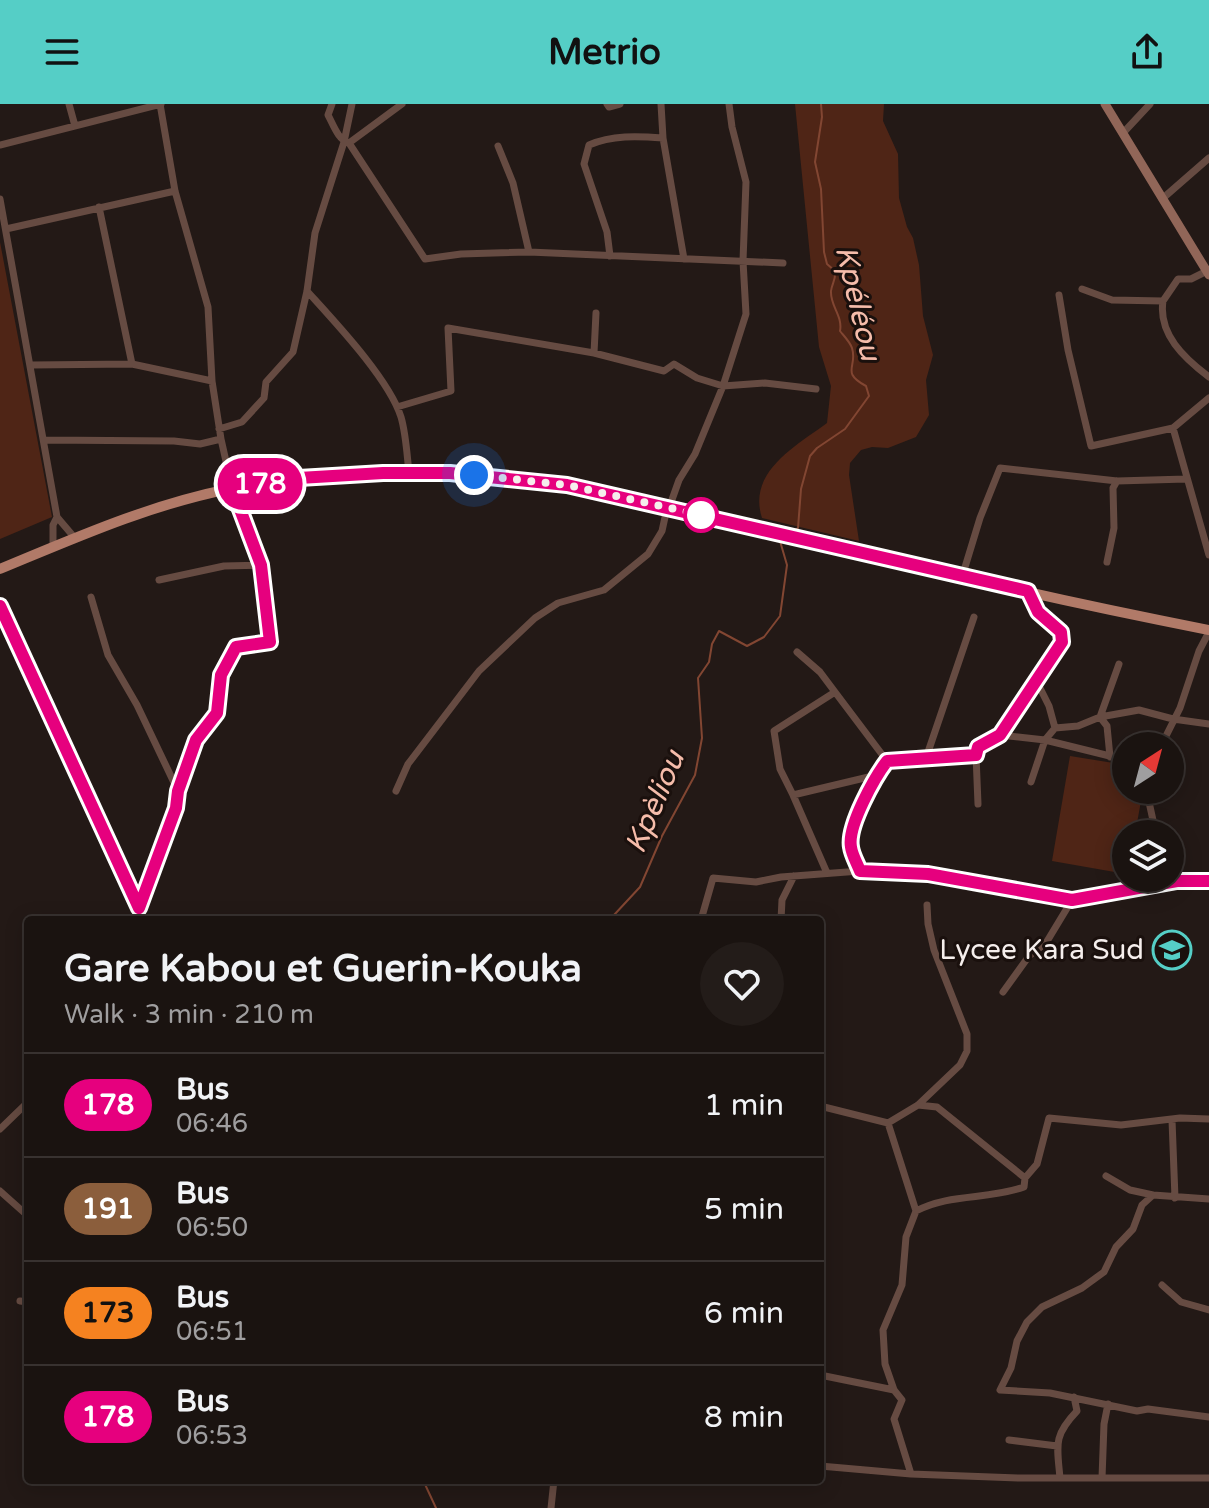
<!DOCTYPE html>
<html lang="en">
<head>
<meta charset="utf-8">
<style>
  :root { --surface:#1a1310; --page:#231c19; --text:#f1f3f6; --muted:#9f9e9f; --line:#383230; --accent:#55cec6 }
  body { margin:0; font-family:"Varela Round",sans-serif; background:var(--page); color:var(--text); height:100vh; display:flex; flex-direction:column; font-size:30px; white-space:nowrap }
  * { box-sizing:border-box; margin:0 }
  p { font-size:26px; color:var(--muted) }
  .icon { flex:none; width:44px; height:44px; fill:none; stroke:currentColor; stroke-width:2; stroke-linecap:round; stroke-linejoin:round }
  .map { position:relative; flex:1; overflow:hidden }
  .drawer { position:absolute; left:24px; top:812px; width:800px; height:568px; display:flex; flex-direction:column; background:var(--surface); border-radius:8px; box-shadow:0 4px 20px #0003,0 0 0 2px var(--line) }
  .drawer>* { flex:none }
  .badge { padding:0 16px; border-radius:26px; font-size:28px; line-height:52px }
  .needle { width:52px; rotate:36deg }
  .tools { position:absolute; left:1112px; top:628px; display:grid; gap:16px }
  .tools a { display:grid; place-items:center; width:72px; height:72px; border-radius:50%; background:var(--surface); box-shadow:0 4px 20px #0003,0 0 0 2px var(--line); font-size:40px }
  .you { position:absolute; width:40px; height:40px; margin:-20px; border:6px solid #fff; border-radius:50%; background:#1a73e8; box-shadow:0 0 0 12px #1a73e833 }
  .map>.badge { position:absolute; translate:-50% -50%; box-shadow:0 0 0 4px #fff }
  .round { display:grid; place-items:center; flex:none; width:84px; height:84px; border-radius:42px; background:var(--page) }
  .summary { display:flex; align-items:center; justify-content:space-between; height:136px; padding:0 40px }
  h1 { font-size:38px; font-weight:800; line-height:60px }
  ul { padding:0; list-style:none }
  li { display:flex; align-items:center; gap:24px; height:104px; padding:0 40px; border-top:2px solid var(--line) }
  li div { flex:1 }
  li b { display:block; font-size:30px }
  li em { font-style:normal }
  li .badge { min-width:88px; font-weight:700; text-align:center }
  header { display:flex; justify-content:space-between; align-items:center; height:104px; padding:0 40px; background:var(--accent); color:#111; font-size:36px; font-weight:800 }
  .map>svg:first-child { display:block }
  .green { fill:#4f2516 }
  .lines { fill:none; stroke-linecap:round; stroke-linejoin:round }
  .stream { stroke:#824632; stroke-width:2 }
  .minor { stroke:#664b42; stroke-width:7 }
  .secondary { stroke:#916658; stroke-width:9 }
  .primary { stroke:#b17a68; stroke-width:10 }
  .line-casing { stroke:#fff; stroke-width:18 }
  .line { stroke:#e6007e; stroke-width:12 }
  .walk { stroke:#f5eeec; stroke-width:8; stroke-dasharray:0 14.4 }
  .stop-dot { fill:#fff; stroke:#e6007e; stroke-width:4 }
  .labels { text-anchor:middle; dominant-baseline:central; stroke-width:6; stroke-linejoin:round; paint-order:stroke }
  .poi-label { font-size:28px; fill:#f5eeec; stroke:#1a100d; text-anchor:end }
  .water-label { font-size:30px; font-style:italic; fill:#f5bcaa; stroke:#1a100d }
</style>
</head>
<body>
<header><svg class="icon" aria-label="menu" viewBox="0 0 24 24"><path d="M4 6h16M4 12h16M4 18h16"/></svg>Metrio<svg class="icon" aria-label="share" viewBox="0 0 24 24"><path d="M12 15V3M7 8l5-5 5 5M5 13v7h14v-7"/></svg></header>
<div class="map">
<svg width="1209" height="1404" viewBox="0 0 1209 1404">
  <rect width="100%" height="100%" fill="#231916"/>
  <path class="green" d="M 795,0 L 884,0 L 883,17 L 898,50 L 899,94 L 907,123 L 913,134 L 919,161 L 923,212 L 933,251 L 926,276 L 929,311 L 916,333 L 888,344 L 872,343 L 861,346 L 850,359 L 849,371 L 859,437 L 762,414 C 747,368 796,342 827,319 L 831,282 L 819,243 Z
    M 0,138 L 52,413 L 0,435 Z
    M 1070,652 L 1126,661 L 1126,686 L 1143,686 L 1135,730 L 1126,730 L 1126,770 L 1052,757 Z"/>
  <g class="lines">
    <path class="stream" d="M 793,427 L 798,424 L 801,385 L 810,352 L 817,344 L 845,325 L 869,292 L 866,282 C 840,268 858,263 852,244 C 850,238 844,232 840,227 C 843,212 830,202 831,187 C 832,179 836,176 835,167 L 827,160 L 824,148 L 821,85 L 815,58 L 822,13 L 821,0
      M 614,816 L 614,811 L 640,783 L 662,732 L 695,671 L 702,634 L 698,574 L 709,558 L 712,540 L 719,527 L 747,542 L 764,533 L 780,512 L 787,461 L 780,437 L 785,434
      M 423,1376 L 436,1404"/>
    <path class="minor" d="M 69,0 L 75,22
      M 332,0 L 328,11 C 333,20 338,36 349,39 L 425,155 L 461,150 L 529,148 L 783,159
      M 607,0 L 609,3 L 620,0
      M 661,0 L 663,34 L 684,155
      M 1123,29 L 1150,0
      M 349,39 L 402,0
      M 0,41 L 161,0
      M 498,42 L 513,79 L 529,148
      M 0,95 L 57,413 L 53,421 L 53,442
      M 1162,95 L 1209,54
      M 99,103 L 132,260
      M 6,125 L 175,87
      M 610,152 L 607,128 L 584,60 L 589,41 C 612,31 637,32 663,34
      M 1082,185 L 1112,196 L 1163,197 L 1178,175 L 1191,175 L 1209,166
      M 307,187 C 335,218 389,275 401,313 C 406,330 407,351 409,369
      M 1059,191 L 1068,246 L 1091,342 L 1173,324 L 1209,294
      M 1163,197 C 1158,230 1184,254 1209,273
      M 594,249 L 596,209
      M 31,261 L 132,260 L 212,277
      M 397,303 L 451,287 L 448,224 L 594,249 L 664,267 L 674,260 L 697,274 L 723,282 L 765,279 L 816,285
      M 1173,324 L 1209,451
      M 219,325 L 242,318 L 264,294 L 266,278 L 293,248 L 307,187 L 315,129 L 344,38 L 352,0
      M 44,336 L 174,337 L 200,340 L 221,335
      M 669,404 L 679,376 L 695,350 L 723,282 L 746,210 L 743,157 L 746,78 L 732,23 L 729,0
      M 57,413 L 74,433
      M 1107,458 L 1114,424 L 1113,384 L 1117,377
      M 962,473 L 980,414 L 1000,364 L 1117,377 L 1186,375
      M 159,476 L 224,462 L 261,461
      M 91,493 L 108,551 L 137,601 L 178,687
      M 0,502 L 139,804
      M 797,548 L 820,568 L 835,588
      M 1037,578 L 1049,602 L 1055,624
      M 1100,613 L 1119,560
      M 1100,613 L 1107,622 L 1110,653
      M 1000,631 L 1063,536 L 1061,528 L 1038,508 L 1028,487
      M 1161,642 L 1180,604 L 1199,547 L 1209,528
      M 976,651 L 978,700
      M 926,654 L 974,513
      M 1031,678 L 1045,636 L 1055,624 L 1078,622 L 1100,613 L 1139,606 L 1173,615 L 1209,620
      M 1151,686 L 1149,698 L 1156,730
      M 396,687 L 408,660 L 479,567 L 535,514 L 558,499 L 604,486 L 648,450 L 662,427 L 667,404
      M 793,691 L 780,665 L 774,627 L 835,588 L 887,657
      M 1170,762 L 1177,777
      M 860,767 L 851,744 L 851,735 L 874,672
      M 827,769 L 793,691 L 877,671 L 887,657 L 976,651 L 978,643 L 1000,631 L 1045,636 L 1126,656
      M 137,816 L 139,804 L 176,704 L 178,687 L 196,636 L 217,609 L 217,593 L 221,571 L 236,543 L 270,538 L 261,461 L 232,384 L 221,335 L 212,277 L 208,203 L 175,87 L 160,0
      M 701,816 L 713,774 L 756,778 L 781,773 L 860,767 L 928,770 L 1072,796 L 1177,777 L 1209,777
      M 781,816 L 782,796 L 794,772
      M 1003,888 L 1029,852 L 1046,839 L 1072,796
      M 918,1001 L 937,1003 L 1025,1074
      M 820,1002 L 888,1019 L 918,1001 L 960,961 L 967,947 L 967,930 L 934,846 L 928,820 L 927,801
      M 1172,1016 L 1175,1094
      M 888,1019 L 916,1107 L 906,1133 L 902,1181 L 883,1226 L 885,1260 L 894,1286 L 902,1296 L 894,1315 L 911,1370
      M 0,1025 L 28,998
      M 1106,1072 L 1130,1086 L 1153,1091
      M 0,1087 L 28,1112
      M 1209,1095 L 1153,1091 L 1142,1101 L 1133,1125 L 1116,1143 L 1104,1168 L 1082,1184 L 1042,1203 L 1027,1218 L 1017,1237 L 1011,1264 L 1000,1286 L 1050,1289 L 1137,1307 L 1148,1305 L 1209,1313
      M 916,1107 C 950,1089 988,1096 1024,1083 L 1025,1074 L 1037,1060 L 1049,1014 L 1121,1021 L 1180,1014 L 1209,1015
      M 1162,1181 L 1181,1198 L 1209,1206
      M 20,1197 L 28,1198
      M 820,1271 L 894,1286
      M 1009,1336 L 1057,1342
      M 820,1362 L 911,1370 L 1019,1374 L 1209,1374
      M 1060,1374 C 1057,1341 1053,1332 1077,1307 L 1074,1293
      M 1102,1374 L 1104,1320 L 1108,1300
      M 551,1404 L 554,1376"/>
    <path class="secondary" d="M 1105,0 L 1209,171"/>
    <path class="primary" d="M 0,465 C 75,434 149,401 229,385 C 339,363 454,364 564,381 C 607,387 650,400 692,409 C 763,425 834,441 905,459 C 1005,484 1107,506 1209,526"/>
  </g>
  <g class="lines">
    <g class="line-casing">
      <path id="line" d="M 0,502 L 139,804 L 176,704 L 178,687 L 196,636 L 217,609 L 221,571 L 236,543 L 270,538 L 261,461 L 232,384 L 299,374 L 383,369 L 450,369 L 567,381 L 1028,487 L 1038,508 L 1061,528 L 1062,538 L 1000,631 L 978,643 L 976,651 L 887,657 C 875,673 847,722 851,743 C 852,751 857,759 860,767 L 928,770 L 1072,796 L 1177,777 L 1209,777"/>
    </g>
    <use href="#line" class="line"/>
    <path class="walk" d="M 474,371 L 567,381 L 701,411"/>
  </g>
  <defs>
    <g id="school-ring" transform="scale(2)"><circle r="9.5" fill="#1a100d" stroke="#55cec6" stroke-width="1.5"/><path d="M0-5L7-2L0 1L-7-2ZM-4 1L0 2.5L4 1V4Q0 6-4 4Z" fill="#55cec6"/></g>
  </defs>
  <g fill-rule="evenodd">
    <use href="#school-ring" x="1172" y="846"/>
  </g>
  <circle class="stop-dot" cx="701" cy="411" r="16"/>
  <g class="labels">
    <g class="poi-label">
      <text x="1144" y="846">Lycee Kara Sud</text>
    </g>
    <g class="water-label">
      <text transform="translate(858 199) rotate(77)">Kpéléou</text>
      <text transform="translate(655 698) rotate(-67)">Kpèliou</text>
    </g>
  </g>
</svg>
<div class="tools">
<a><svg class="needle" viewBox="-14 -14 28 28"><path d="M0-13l5 13h-10z" fill="#e53935"/><path d="M0 13l5-13h-10z" fill="#9f9e9f"/></svg></a>
<a><svg class="icon" aria-label="layers" viewBox="0 0 24 24"><path d="M12 4l9 5-9 5-9-5zM3 14l9 5 9-5"/></svg></a>
</div>
<div class="you" style="left:474px;top:371px"></div>
<b class="badge" style="left:260px;top:380px;background:#e6007e;color:#fff">178</b>
<section class="drawer">
<div class="summary"><div><h1>Gare Kabou et Guerin-Kouka</h1><p>Walk · 3 min · 210 m</p></div><a class="round"><svg class="icon" aria-label="heart" viewBox="0 0 24 24"><path d="M12 20l-8-8c-3-5 5-10 8-4 3-6 11-1 8 4z"/></svg></a></div>
<ul>
<li><span class="badge" style="background:#e6007e;color:#fff">178</span><div><b>Bus</b><p>06:46</p></div><em>1 min</em></li>
<li><span class="badge" style="background:#8b5e3c;color:#fff">191</span><div><b>Bus</b><p>06:50</p></div><em>5 min</em></li>
<li><span class="badge" style="background:#f58220;color:#111">173</span><div><b>Bus</b><p>06:51</p></div><em>6 min</em></li>
<li><span class="badge" style="background:#e6007e;color:#fff">178</span><div><b>Bus</b><p>06:53</p></div><em>8 min</em></li>
</ul>
</section>
</div>
</body>
</html>
